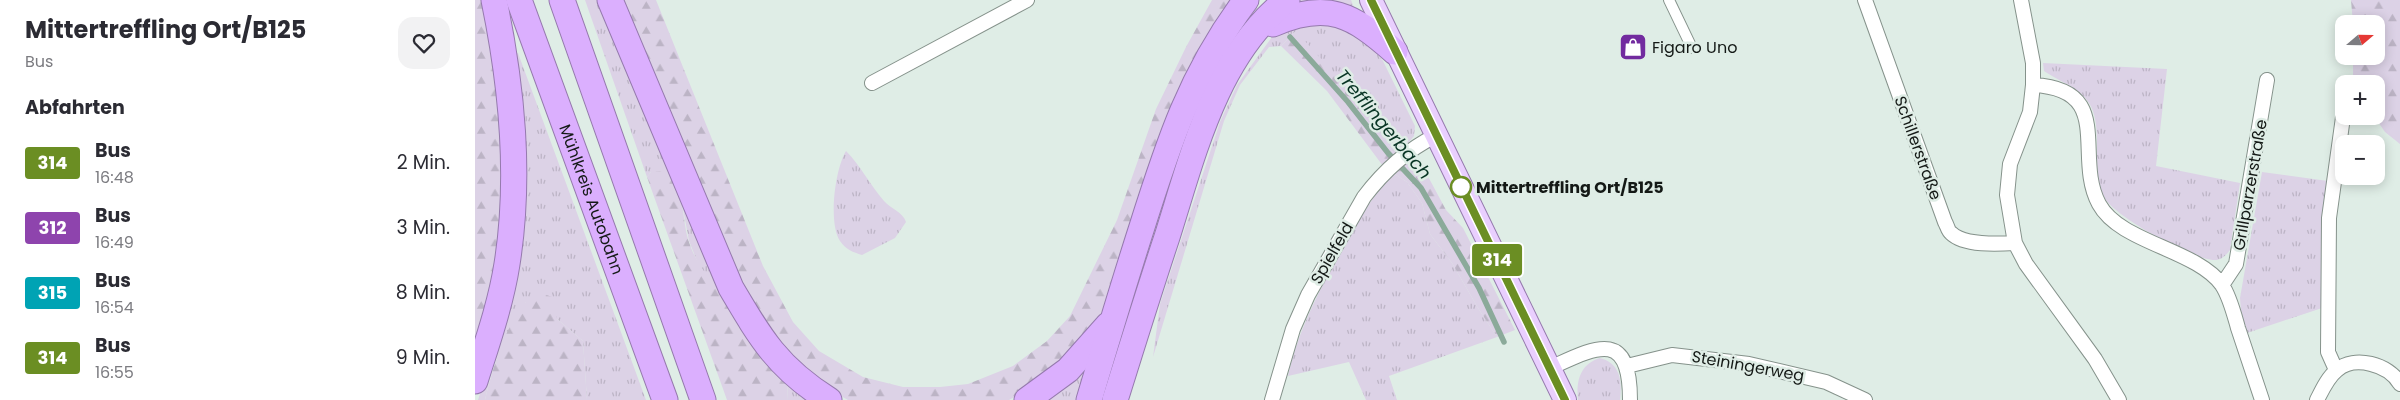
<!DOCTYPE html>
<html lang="de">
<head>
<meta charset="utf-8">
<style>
  :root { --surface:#fff; --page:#f2f2f3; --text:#2b2b33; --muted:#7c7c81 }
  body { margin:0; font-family:Poppins,sans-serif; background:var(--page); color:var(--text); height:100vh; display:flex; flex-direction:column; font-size:19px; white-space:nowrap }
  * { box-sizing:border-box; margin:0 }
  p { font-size:16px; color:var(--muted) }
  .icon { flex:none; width:28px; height:28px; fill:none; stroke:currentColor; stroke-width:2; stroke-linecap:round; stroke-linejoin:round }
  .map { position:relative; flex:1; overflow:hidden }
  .details { display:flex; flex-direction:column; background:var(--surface); width:475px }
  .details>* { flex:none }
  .badge { padding:0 10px; border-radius:4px; font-size:18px; line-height:32px }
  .needle { width:32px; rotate:70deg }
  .fabs { position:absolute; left:1860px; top:15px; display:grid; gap:10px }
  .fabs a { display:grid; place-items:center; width:50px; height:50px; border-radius:10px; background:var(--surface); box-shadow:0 2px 12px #0003; font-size:25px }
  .map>.badge { position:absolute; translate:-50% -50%; box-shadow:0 0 0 2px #fff }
  h2 { padding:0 25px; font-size:19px; line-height:45px }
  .round { display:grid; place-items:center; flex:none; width:52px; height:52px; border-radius:15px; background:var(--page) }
  .summary { display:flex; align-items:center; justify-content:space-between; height:85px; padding:0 25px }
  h1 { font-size:24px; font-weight:700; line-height:38px }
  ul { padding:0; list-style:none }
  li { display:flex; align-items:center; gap:15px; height:65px; padding:0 25px }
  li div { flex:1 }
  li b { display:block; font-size:19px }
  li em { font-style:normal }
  li .badge { min-width:55px; font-weight:700; text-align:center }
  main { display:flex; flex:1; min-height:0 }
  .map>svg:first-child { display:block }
  .grass { fill:url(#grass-tufts) }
  .forest { fill:url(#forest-firs) }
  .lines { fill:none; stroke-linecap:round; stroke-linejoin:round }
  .stream { stroke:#8baa9a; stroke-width:5.5 }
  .pedestrian-casing { stroke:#85928b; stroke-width:12 }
  .minor-casing { stroke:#85928b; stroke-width:16 }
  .primary-casing { stroke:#957aad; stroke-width:24 }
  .motorway-casing { stroke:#957aad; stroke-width:27 }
  .pedestrian { stroke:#fff; stroke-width:10 }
  .minor { stroke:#fff; stroke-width:14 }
  .primary { stroke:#e9cffe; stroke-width:22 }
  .motorway { stroke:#dbaffe; stroke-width:25 }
  .line-casing { stroke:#fff; stroke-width:11 }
  .line { stroke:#6b8e23; stroke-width:8 }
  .stop-dot { fill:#fff; stroke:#6b8e23; stroke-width:2.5 }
  .labels { text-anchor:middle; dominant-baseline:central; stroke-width:5; stroke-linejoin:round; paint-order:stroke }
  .poi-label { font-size:16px; fill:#141916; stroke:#dfede6; text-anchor:start }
  .street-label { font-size:16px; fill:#141916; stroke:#dfede6 }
  .stop-label { font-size:16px; font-weight:bold; fill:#141916; stroke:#dfede6; text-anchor:start }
  .water-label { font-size:18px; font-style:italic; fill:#093525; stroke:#dfede6 }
</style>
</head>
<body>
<main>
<section class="details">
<div class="summary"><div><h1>Mittertreffling Ort/B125</h1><p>Bus</p></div><a class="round"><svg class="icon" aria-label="heart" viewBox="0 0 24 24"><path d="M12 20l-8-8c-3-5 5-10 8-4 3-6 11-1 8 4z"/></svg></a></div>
<h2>Abfahrten</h2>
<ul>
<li><span class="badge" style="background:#6b8e23;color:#fff">314</span><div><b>Bus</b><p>16:48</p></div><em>2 Min.</em></li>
<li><span class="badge" style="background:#8e44ad;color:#fff">312</span><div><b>Bus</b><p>16:49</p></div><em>3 Min.</em></li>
<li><span class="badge" style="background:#00a3b4;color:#fff">315</span><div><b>Bus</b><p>16:54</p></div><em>8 Min.</em></li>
<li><span class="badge" style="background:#6b8e23;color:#fff">314</span><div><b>Bus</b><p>16:55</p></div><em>9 Min.</em></li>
</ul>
</section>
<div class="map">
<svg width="1925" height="400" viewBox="0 0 1925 400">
  <defs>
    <pattern id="grass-tufts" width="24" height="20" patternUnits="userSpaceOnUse" patternTransform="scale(1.25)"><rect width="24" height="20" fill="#dcd2e6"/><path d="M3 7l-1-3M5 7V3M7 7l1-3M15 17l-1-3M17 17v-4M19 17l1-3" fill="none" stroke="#bcb4c5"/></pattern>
    <pattern id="forest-firs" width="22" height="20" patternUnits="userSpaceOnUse" patternTransform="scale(1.25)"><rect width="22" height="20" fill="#dcd2e6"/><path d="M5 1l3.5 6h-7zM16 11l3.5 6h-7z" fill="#bcb4c5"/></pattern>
  </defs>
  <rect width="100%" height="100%" fill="#dfede6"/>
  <path class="grass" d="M 110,0 L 126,0 L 252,295 L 239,285 L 224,266 L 214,241 L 206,198 L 176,172 L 172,177 Z
    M 824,0 L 876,0 L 881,12 L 817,4 Z
    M 852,17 L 898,48 L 908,61 L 940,126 L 939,136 L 934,142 L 919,154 L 889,107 L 820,32 L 806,46 L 794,47 L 765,85 L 749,121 L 678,357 L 685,304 L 745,122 L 762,85 L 797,37 L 812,25 Z
    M 43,53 L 171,400 L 112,400 L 108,341 L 82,319 L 51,302 L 18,365 L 10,400 L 3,400 L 26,328 L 37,54 Z
    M 1568,63 L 1692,69 L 1681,166 L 1765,183 L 1755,250 C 1751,255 1747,260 1740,260 C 1720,261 1638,216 1629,197 C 1616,171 1627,138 1618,111 C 1611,90 1585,82 1569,71 Z
    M 371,151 C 386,166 395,185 409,201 C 416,209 428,212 431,222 L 420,238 L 387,255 C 378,252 371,250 365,241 C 353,223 360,169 371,151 Z
    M 1787,172 L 1853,181 L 1848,228 L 1847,308 L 1772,333 L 1766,311 L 1765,298 Z
    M 918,173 L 932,182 L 947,203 L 955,234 L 977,263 L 1003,308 L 1022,337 L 914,376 L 922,400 L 891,400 L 874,362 L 813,376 C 823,331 843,293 865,253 C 881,225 896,197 918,173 Z
    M 624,345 L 605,400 L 568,400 Z
    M 1125,358 C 1146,364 1147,381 1145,400 L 1103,400 C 1101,381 1105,364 1125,358 Z
    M 312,381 L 337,400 L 313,400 Z"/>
  <path class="forest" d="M 0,0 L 6,0 C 20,67 32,135 28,204 C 26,253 12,300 0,346 Z
    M 146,0 L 181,0 L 288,266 L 318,322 L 344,351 L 388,377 L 428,387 L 465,387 L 493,384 L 538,366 L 572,341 L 595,316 L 642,220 L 681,109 L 711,47 L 737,0 L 756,0 L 739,24 L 714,75 L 640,286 L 622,321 L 606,344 L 557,387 L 534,400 L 373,400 L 348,386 L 305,347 L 260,271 Z
    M 1876,0 L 1925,0 L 1925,144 L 1910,132 L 1899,116 L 1901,116 L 1901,84 L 1878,83 L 1878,56 L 1901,56 L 1901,24 L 1878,24 Z
    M 821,31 L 889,107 L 919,154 L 908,166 L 852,91 L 806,46 Z
    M 937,156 L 949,169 L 971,210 L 988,228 L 1040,330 L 1022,337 L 1003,308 L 977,263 L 955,234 L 947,203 L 932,182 L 918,173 Z
    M 185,171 C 211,186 206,213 213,239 C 220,262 234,281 252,295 L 312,381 L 313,400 L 252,400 L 172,177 L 176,172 Z
    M 66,293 L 80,298 L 82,319 L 108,341 L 112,400 L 10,400 C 16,373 31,324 50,303 C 54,299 61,296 66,293 Z"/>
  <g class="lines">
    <path class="stream" d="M 815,37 L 873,102 L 913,153 L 946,188 L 1004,288 L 1029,342"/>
    <g class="pedestrian-casing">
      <path id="pedestrian" d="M 1194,0 L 1217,48"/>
    </g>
    <g class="minor-casing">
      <path id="minor" d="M 1390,0 L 1470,222 C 1472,225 1473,231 1476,233 C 1489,246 1523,244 1540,243
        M 1546,0 L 1558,63 L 1558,85 L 1555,112 L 1535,164 L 1532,195 L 1540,243 L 1551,264 L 1620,359 L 1644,400
        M 397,83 L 552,0
        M 1558,85 C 1641,89 1598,156 1624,204 C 1645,243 1721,249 1747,285 C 1755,297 1759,314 1763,328 C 1771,352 1779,376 1787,400
        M 1747,285 L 1761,264 L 1792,80
        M 1152,366 L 1197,355 L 1274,364 L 1351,382 L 1390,400
        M 1075,368 C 1121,347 1155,328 1155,400
        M 1861,370 L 1853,352 L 1854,218 L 1869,110
        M 797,400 L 818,329 L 833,295 L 889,197 C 908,172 932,150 960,136
        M 1842,400 C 1847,390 1853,377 1862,370 C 1879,355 1914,364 1925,384"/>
    </g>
    <g class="primary-casing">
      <path id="primary" d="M 896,0 L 1090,400"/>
    </g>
    <g class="motorway-casing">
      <g id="motorway">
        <path id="s1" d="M 44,0 L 190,400"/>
        <path d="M 87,0 L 228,400"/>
        <path d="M 135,0 L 256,288 C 286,339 303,368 354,400"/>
        <path d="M 798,24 C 853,0 878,15 920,52"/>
        <path d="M 0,381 C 12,343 26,303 32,264 C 46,176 37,87 19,0"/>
        <path d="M 552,400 L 593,370 L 633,325"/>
        <path d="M 614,400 C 631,343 648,286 666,230 C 693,144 716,73 771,0"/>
        <path d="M 640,400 C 657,346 674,291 692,237 C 718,155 741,55 812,0"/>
      </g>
    </g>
    <use href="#pedestrian" class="pedestrian"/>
    <use href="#minor" class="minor"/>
    <use href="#primary" class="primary"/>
    <use href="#motorway" class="motorway"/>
  </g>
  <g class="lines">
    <g class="line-casing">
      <path id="line" d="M 896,0 L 1090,400"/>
    </g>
    <use href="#line" class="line"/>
  </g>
  <defs>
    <g id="shop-square" transform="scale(1.4375)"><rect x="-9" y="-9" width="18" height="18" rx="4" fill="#722b9f" stroke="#dfede6"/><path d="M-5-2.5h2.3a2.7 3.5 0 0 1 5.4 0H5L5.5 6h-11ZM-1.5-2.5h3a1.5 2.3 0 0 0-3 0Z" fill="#fff"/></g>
  </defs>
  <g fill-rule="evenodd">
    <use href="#shop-square" x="1158" y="47"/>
  </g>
  <circle class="stop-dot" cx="986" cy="187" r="10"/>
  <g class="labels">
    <g class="poi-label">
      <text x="1177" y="47">Figaro Uno</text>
    </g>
    <g class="street-label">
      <text transform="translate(1443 148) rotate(70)">Schillerstraße</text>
      <text transform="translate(1775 185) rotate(-80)">Grillparzerstraße</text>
      <text stroke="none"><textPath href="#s1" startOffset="212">Mühlkreis Autobahn</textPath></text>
      <text transform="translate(857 253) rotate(-60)">Spielfeld</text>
      <text transform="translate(1273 366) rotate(10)">Steiningerweg</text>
    </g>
    <g class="stop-label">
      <text x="1001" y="187">Mittertreffling Ort/B125</text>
    </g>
    <g class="water-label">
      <text transform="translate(909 124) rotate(50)">Trefflingerbach</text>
    </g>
  </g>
</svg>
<div class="fabs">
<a><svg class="needle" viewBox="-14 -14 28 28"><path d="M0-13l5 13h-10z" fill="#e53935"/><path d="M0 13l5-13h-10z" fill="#7c7c81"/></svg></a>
<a>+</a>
<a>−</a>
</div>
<b class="badge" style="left:1022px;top:260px;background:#6b8e23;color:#fff">314</b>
</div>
</main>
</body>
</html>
